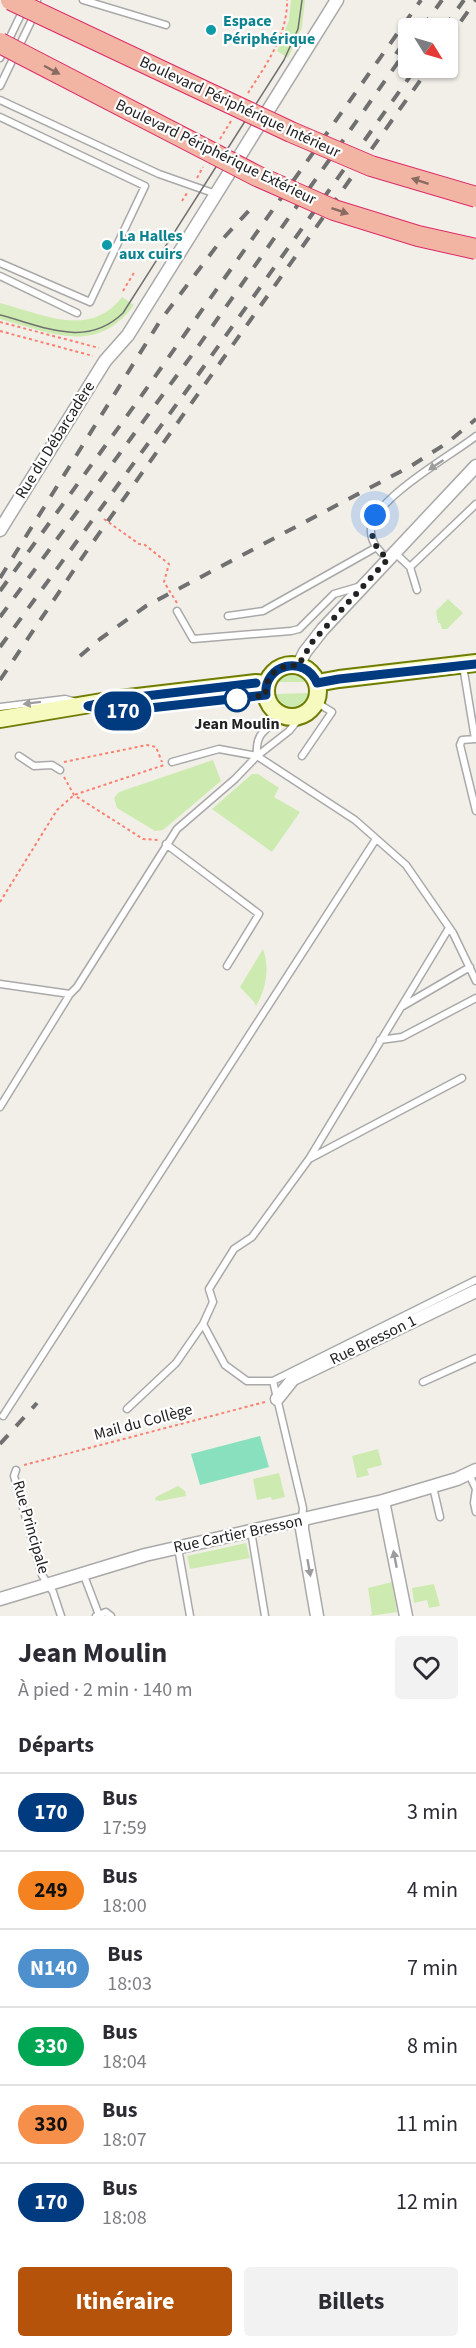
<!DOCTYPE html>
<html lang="fr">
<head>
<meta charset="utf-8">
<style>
  :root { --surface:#fff; --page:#f2f2f3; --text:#2b2b33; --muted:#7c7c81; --line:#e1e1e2; --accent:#b45309 }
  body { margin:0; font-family:"Source Sans 3",sans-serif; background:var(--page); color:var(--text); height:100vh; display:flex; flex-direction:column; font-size:22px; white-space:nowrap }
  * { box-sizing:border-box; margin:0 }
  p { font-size:20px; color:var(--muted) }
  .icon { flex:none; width:33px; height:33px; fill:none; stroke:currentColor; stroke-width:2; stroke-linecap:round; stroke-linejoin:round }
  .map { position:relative; height:1616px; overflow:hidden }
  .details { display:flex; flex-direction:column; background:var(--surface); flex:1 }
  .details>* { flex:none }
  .badge { padding:0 12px; border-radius:20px; font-size:21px; line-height:39px }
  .needle { width:39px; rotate:127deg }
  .controls { position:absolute; left:398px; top:18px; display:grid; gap:12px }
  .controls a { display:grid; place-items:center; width:60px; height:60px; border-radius:6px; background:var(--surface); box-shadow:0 2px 4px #0004; font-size:30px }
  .you { position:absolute; width:30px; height:30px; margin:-15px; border:4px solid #fff; border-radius:50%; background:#1a73e8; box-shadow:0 0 0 9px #1a73e833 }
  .map>.badge { position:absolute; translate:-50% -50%; box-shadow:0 0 0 3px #fff }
  h2 { padding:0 18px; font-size:22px; line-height:54px }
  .round { display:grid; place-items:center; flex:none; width:63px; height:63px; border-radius:6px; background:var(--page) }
  .head { display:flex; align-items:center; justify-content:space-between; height:102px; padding:0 18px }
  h1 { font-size:28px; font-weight:700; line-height:45px }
  .button { display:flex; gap:12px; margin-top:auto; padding:12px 18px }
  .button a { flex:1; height:69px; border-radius:6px; background:var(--accent); color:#fff; font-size:24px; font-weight:700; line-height:69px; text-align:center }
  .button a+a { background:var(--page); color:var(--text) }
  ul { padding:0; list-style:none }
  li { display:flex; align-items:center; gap:18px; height:78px; padding:0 18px; border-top:2px solid var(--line) }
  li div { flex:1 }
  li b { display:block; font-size:22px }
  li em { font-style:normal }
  li .badge { min-width:66px; font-weight:700; text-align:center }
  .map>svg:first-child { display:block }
  .grass { fill:#cdebb0 }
  .pitch { fill:#88e0be }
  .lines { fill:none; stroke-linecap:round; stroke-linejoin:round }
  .service-casing { stroke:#a9a9a9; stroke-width:9 }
  .minor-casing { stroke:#a9a9a9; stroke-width:15 }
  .secondary-casing { stroke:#707d05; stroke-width:20 }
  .path { stroke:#fa8072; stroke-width:2; stroke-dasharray:3 3; stroke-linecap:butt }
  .service { stroke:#fff; stroke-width:6 }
  .minor { stroke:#fff; stroke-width:12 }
  .secondary { stroke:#f7fabf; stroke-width:16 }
  .tram { stroke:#707070; stroke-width:1.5 }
  .rail { stroke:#707070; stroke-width:4; stroke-dasharray:12 12; stroke-linecap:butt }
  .trunk-bridge-casing { stroke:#dc2a67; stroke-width:22; stroke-linecap:butt }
  .trunk-bridge { stroke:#f2b4a3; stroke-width:20 }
  .oneway { fill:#8a6b62 }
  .oneway2 { fill:#9c9c9c }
  .line-casing { stroke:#fff; stroke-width:14 }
  .line { stroke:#003b80; stroke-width:9 }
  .walk { stroke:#222; stroke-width:6; stroke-dasharray:0 10.8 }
  .culture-dot { fill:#0f9aa8; stroke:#fff; stroke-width:2 }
  .stop-dot { fill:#fff; stroke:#003b80; stroke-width:3 }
  .labels { text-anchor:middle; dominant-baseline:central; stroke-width:4.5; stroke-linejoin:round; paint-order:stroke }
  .culture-label { font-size:16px; font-weight:bold; fill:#0d838f; stroke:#fff; text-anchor:start }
  .street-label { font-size:16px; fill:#222; stroke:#fff }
  .stop-label { font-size:16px; font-weight:bold; fill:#222; stroke:#fff }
</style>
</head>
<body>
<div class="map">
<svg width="476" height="1616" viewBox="0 0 476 1616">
  <rect width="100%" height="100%" fill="#f2efe9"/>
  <path class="grass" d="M 291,0 L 305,0 L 302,27 L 288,58 L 277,51 L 289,20 Z
    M 122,297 L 134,305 C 96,356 52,333 0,319 L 0,303 C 42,314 90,339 122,297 Z
    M 448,599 L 463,613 L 447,629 L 442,629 L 440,623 L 438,623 L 436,611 Z
    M 291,674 L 301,677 L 305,682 L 278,682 L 281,677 Z
    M 310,693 L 306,703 L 298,708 L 289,708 L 282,706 L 276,694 Z
    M 213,760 L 221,781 L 163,830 L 155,831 L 117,808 L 114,798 L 119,792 Z
    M 252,774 L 258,774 L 279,788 L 274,797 L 300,812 L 272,852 L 212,809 Z
    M 263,949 C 270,968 266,989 256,1006 L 254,1002 L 240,987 Z
    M 378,1449 L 382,1465 L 367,1469 L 369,1475 L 357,1478 L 352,1456 Z
    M 279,1473 L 285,1497 L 272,1500 L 271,1497 L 257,1500 L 253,1479 Z
    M 178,1486 L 185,1491 L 186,1496 L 160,1501 L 155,1500 L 156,1497 Z
    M 246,1543 L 250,1558 L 190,1569 L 187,1556 Z
    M 392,1582 L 397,1612 L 370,1616 L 372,1614 L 368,1588 Z
    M 434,1584 L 440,1606 L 429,1608 L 427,1600 L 414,1603 L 412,1588 Z"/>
  <path class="pitch" d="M 260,1436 L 269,1467 L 200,1485 L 191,1454 Z"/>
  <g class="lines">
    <g class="service-casing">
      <path id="service" d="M 83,0 L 166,25
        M 0,58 L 24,8
        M 0,86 L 37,9 L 37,0
        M 0,100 L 159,174 L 216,194
        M 0,117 L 145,186 L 90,302 L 0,263
        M 0,276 L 77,313
        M 395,553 L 410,567 L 417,590
        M 388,559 C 379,551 370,542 371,529 C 373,499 452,455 476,436
        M 410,567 L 476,504
        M 177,611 L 193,639 L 291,631 L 299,629 L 334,594 L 358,587
        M 228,616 L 263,611 L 375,548
        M 463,666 L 475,739 L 462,740 L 460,745 L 476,811
        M 0,707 L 65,699 L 73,701
        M 98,708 L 114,712 L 266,695
        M 19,756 L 34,766 L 52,765 L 60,770
        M 257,756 C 255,732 266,730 282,716
        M 302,756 L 332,712 L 316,702
        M 172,762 L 219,749 L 257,756 L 355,820 L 406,865 L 453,933 L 476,981
        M 166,844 L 259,914 L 227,966
        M 0,984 L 70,994
        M 403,1006 L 470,967
        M 380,1040 L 402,1037 L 476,998
        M 0,1107 L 70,994 L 77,987 L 177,829 L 235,779 L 257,756 L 289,731 L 302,715
        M 309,1159 L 462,1078
        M 273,1381 L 247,1381 L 225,1365 L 203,1324 L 213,1302 L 209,1289 L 234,1249 L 252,1237 L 309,1159 L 449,928
        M 423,1382 L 476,1358
        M 127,1409 L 176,1363 L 203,1324
        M 3,1416 L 376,839
        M 16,1470 L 14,1476 L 42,1575 L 53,1592 L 61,1616
        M 469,1474 L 476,1489
        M 433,1487 L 440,1517
        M 476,1489 L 474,1503 L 476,1512
        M 302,1519 L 303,1508 L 273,1381 L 476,1280
        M 251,1531 L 265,1616
        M 178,1548 L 190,1616
        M 83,1573 L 99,1615
        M 96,1616 L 106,1612 L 111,1616"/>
    </g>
    <g class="minor-casing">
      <path id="minor" d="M 0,530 L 105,361 L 128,335 L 337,0
        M 298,666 L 305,652 L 323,629 L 476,466
        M 277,1399 L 293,1379 L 476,1291
        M 383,1501 L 406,1616
        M 302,1520 L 302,1529 L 317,1616
        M 0,1599 L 145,1555 L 383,1501 L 457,1479 L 476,1470"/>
    </g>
    <g class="secondary-casing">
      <path id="secondary" d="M266 691a26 26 0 1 1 52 0a26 26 0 1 1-52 0Z
        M 317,683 L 339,679 L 476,663
        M 0,719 L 120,699 L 256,683 L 266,684"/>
    </g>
    <path class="path" d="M 248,93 C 266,65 288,34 287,0
      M 220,139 L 231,121
      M 197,178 L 203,167
      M 182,201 L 187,193
      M 123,291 L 135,271
      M 0,322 L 99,348
      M 0,331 L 93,356
      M 104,519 L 139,544 L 145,545 L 169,564 L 164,582 L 177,603
      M 269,669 L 281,667
      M 64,762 L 147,745 L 156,747 L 162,762
      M 64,777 L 74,795 L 143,839 L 158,840
      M 0,902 L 57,810 L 74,795 L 164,765
      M 24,1465 L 265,1402"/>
    <use href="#service" class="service"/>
    <use href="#minor" class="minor"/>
    <use href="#secondary" class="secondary"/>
    <path class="tram" d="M 0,315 C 43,326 86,349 123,313 L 284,60 L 298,29 L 302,0"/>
    <path class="rail" d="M 422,28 L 442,0
      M 444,28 L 464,0
      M 447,41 L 476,0
      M 396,54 L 408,36
      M 0,578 L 160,321 L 219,243 L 255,204
      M 0,591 L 137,402 L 421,0
      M 0,617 L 197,348 L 408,48
      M 0,647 L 195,379 L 416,68
      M 80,656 L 100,639 L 146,606 L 411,466 L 447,443 L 476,419
      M 0,680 L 86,552 L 429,68
      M 0,1444 L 37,1403"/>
    <g class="trunk-bridge-casing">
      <path id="trunk-bridge" d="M 11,0 L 291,132 L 371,166 L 476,197
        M 0,43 L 257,176 L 334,210 L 418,236 L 476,249"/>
    </g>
    <use href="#trunk-bridge" class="trunk-bridge"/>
  </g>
  <defs><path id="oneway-solid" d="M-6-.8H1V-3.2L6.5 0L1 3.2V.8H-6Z" transform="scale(1.5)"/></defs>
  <g class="oneway">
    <use href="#oneway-solid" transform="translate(52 70) rotate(28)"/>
    <use href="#oneway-solid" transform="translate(420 181) rotate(-162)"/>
    <use href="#oneway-solid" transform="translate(340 211) rotate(19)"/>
  </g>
  <g class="oneway2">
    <use href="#oneway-solid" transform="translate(436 465) rotate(146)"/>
    <use href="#oneway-solid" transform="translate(32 703) rotate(173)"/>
    <use href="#oneway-solid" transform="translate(395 1559) rotate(-101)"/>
    <use href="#oneway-solid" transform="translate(309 1568) rotate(80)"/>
  </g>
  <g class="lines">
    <g class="line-casing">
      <path id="line" d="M 256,683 L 120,699 L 88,706 L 114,712 L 266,695 C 263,664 305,654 317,683 L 339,679 L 476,664"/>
    </g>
    <use href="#line" class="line"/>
    <path class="walk" d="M 237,699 L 266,695 C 264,676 279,663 298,666 L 313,641 L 388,559 C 372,545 369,536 375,515"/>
  </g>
  <g class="culture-dot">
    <circle cx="211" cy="30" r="6"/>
    <circle cx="107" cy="245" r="6"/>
  </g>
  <circle class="stop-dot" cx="237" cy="699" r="12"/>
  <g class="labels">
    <g class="culture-label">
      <text x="223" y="21">Espace<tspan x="223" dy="18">Périphérique</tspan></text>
      <text x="119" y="236">La Halles<tspan x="119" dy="18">aux cuirs</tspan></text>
    </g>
    <g class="street-label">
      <text transform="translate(240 107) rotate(25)">Boulevard Périphérique Intérieur</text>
      <text transform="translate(216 152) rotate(26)">Boulevard Périphérique Extérieur</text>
      <text transform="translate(55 440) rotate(-58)">Rue du Débarcadère</text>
      <text transform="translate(373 1340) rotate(-26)">Rue Bresson 1</text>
      <text transform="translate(143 1422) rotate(-15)">Mail du Collège</text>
      <text transform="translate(31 1527) rotate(74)">Rue Principale</text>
      <text transform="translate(238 1534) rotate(-12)">Rue Cartier Bresson</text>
    </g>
    <g class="stop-label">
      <text x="237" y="724">Jean Moulin</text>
    </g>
  </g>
</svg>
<div class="controls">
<a><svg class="needle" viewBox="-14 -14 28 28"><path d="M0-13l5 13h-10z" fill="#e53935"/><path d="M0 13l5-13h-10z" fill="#7c7c81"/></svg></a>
</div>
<div class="you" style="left:375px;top:515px"></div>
<b class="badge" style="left:123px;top:711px;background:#003b80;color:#fff">170</b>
</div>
<section class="details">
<div class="head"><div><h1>Jean Moulin</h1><p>À pied · 2 min · 140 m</p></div><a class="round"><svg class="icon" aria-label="heart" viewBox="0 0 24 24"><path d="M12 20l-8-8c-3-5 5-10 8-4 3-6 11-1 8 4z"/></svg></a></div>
<h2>Départs</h2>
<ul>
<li><span class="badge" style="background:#003b80;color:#fff">170</span><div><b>Bus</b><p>17:59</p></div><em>3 min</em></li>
<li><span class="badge" style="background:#f58220;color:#111">249</span><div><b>Bus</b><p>18:00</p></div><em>4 min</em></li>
<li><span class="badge" style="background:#4d90cd;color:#fff">N140</span><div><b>Bus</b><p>18:03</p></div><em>7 min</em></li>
<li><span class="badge" style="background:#00a651;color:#fff">330</span><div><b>Bus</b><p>18:04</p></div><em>8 min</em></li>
<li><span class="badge" style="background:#f68f4a;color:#111">330</span><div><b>Bus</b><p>18:07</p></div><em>11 min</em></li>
<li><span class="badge" style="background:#003b80;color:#fff">170</span><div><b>Bus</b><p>18:08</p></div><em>12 min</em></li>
</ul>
<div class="button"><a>Itinéraire</a><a>Billets</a></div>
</section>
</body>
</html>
